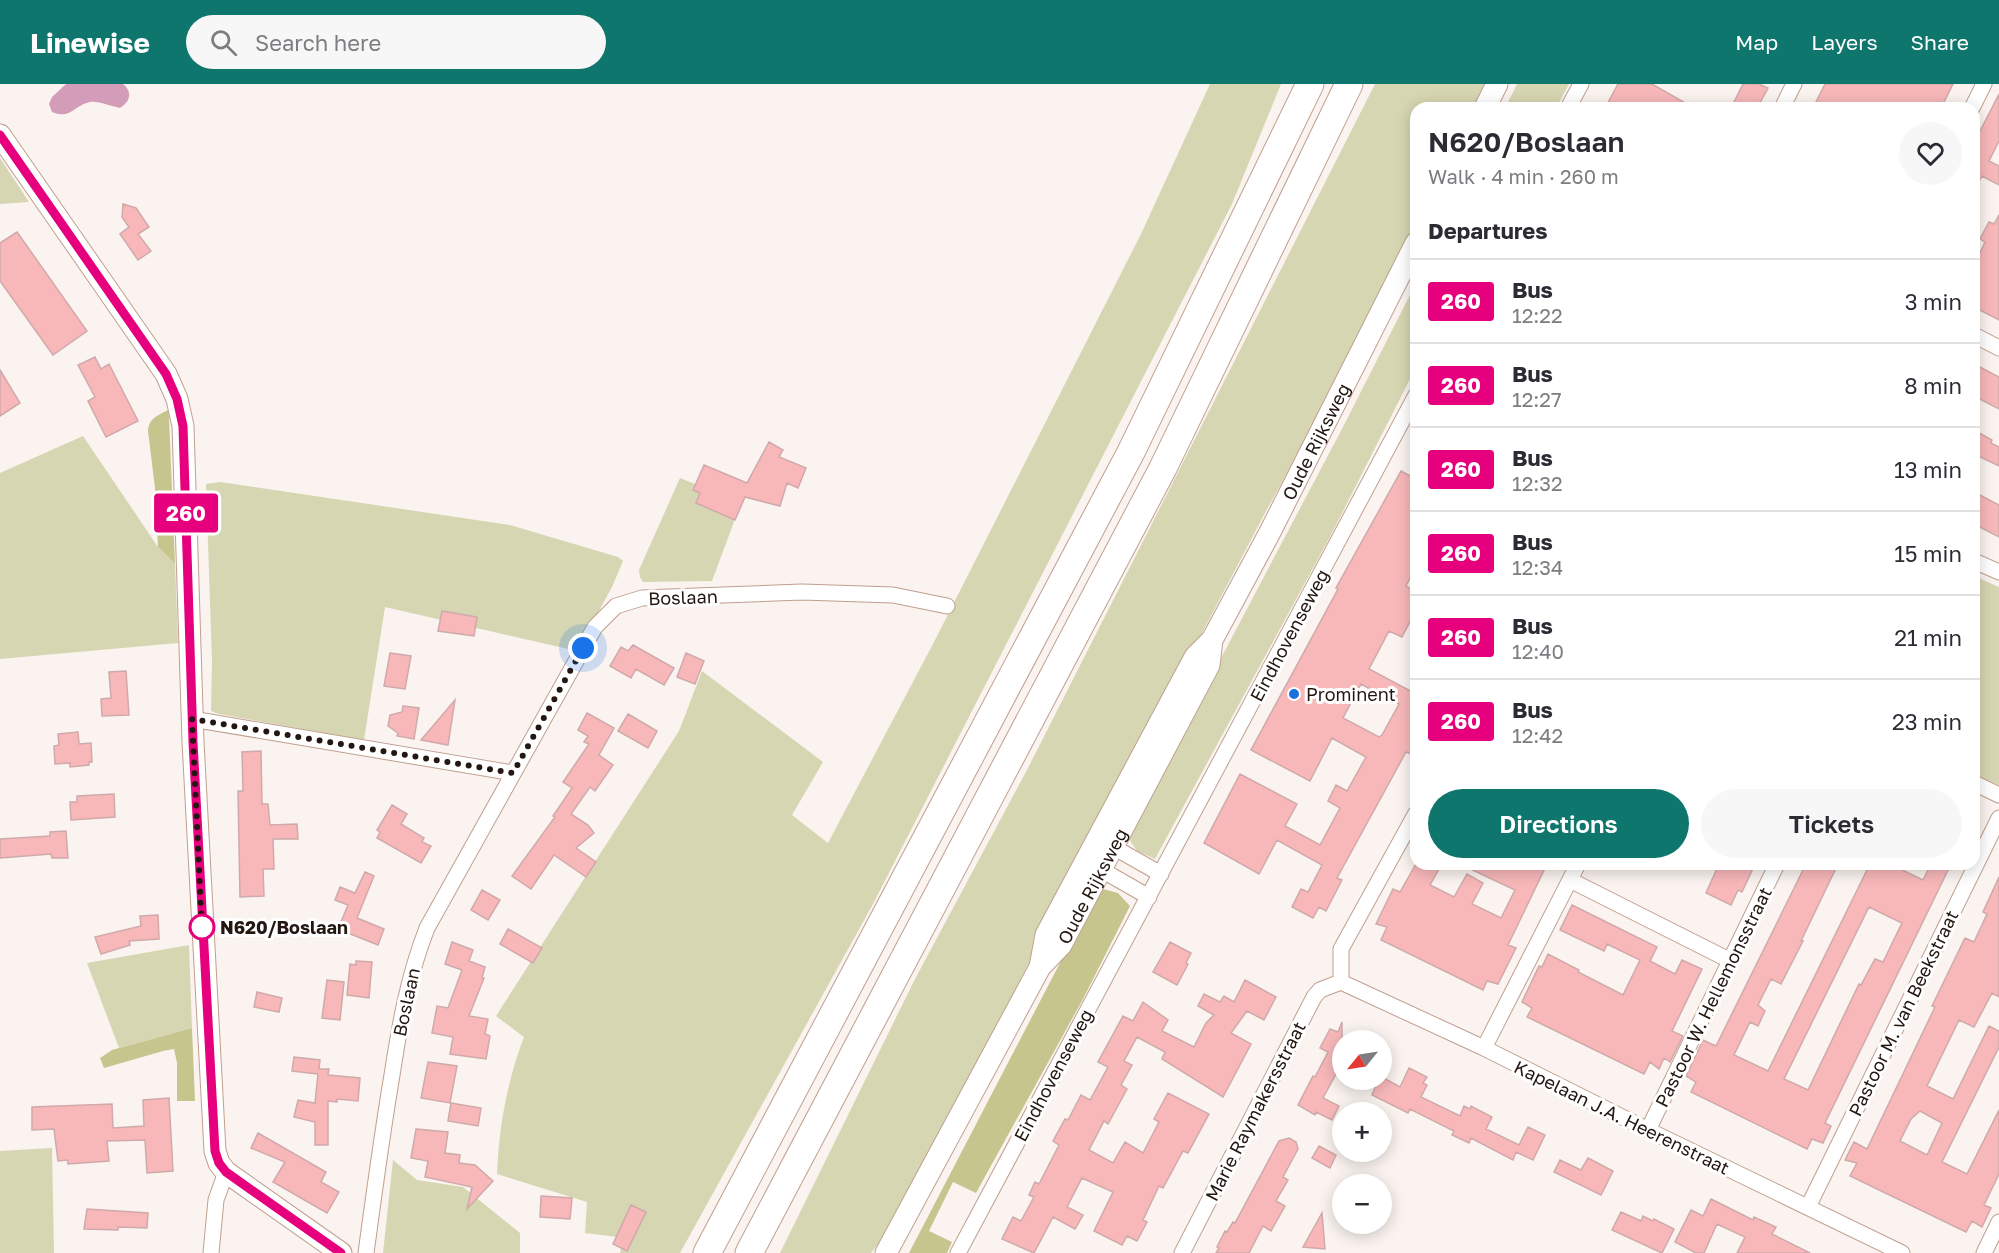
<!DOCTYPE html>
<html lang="en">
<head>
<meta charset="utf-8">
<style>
  :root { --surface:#fff; --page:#f7f7f7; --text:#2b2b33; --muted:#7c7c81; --line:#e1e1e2; --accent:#0f766e }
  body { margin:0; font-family:"Golos Text",sans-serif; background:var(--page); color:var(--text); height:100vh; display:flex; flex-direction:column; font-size:22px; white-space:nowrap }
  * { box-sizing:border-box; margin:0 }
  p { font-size:20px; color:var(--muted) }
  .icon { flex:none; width:33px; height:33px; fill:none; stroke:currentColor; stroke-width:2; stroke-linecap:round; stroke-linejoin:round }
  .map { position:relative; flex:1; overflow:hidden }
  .panel { position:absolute; left:1410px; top:18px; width:570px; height:768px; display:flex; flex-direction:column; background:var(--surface); border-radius:18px; box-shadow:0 3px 15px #0003 }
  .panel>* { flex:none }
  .badge { padding:0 12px; border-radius:4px; font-size:21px; line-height:39px }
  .needle { width:39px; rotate:240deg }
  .controls { position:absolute; left:1332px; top:946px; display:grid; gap:12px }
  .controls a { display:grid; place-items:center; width:60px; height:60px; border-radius:50%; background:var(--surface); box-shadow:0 3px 15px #0003; font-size:30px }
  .you { position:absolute; width:30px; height:30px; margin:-15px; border:4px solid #fff; border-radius:50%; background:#1a73e8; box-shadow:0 0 0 9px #1a73e833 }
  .map>.badge { position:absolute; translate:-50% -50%; box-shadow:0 0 0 3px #fff }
  h2 { padding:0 18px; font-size:22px; line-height:54px }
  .round { display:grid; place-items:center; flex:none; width:63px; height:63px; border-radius:32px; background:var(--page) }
  .overview { display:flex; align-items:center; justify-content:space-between; height:102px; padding:0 18px }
  h1 { font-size:28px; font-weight:600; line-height:45px }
  .primary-button { display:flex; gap:12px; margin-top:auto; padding:12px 18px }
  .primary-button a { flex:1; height:69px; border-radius:36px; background:var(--accent); color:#fff; font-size:24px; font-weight:600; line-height:69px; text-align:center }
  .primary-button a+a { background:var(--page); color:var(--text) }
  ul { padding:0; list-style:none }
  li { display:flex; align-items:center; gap:18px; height:84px; padding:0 18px; border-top:2px solid var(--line) }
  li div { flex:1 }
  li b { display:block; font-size:22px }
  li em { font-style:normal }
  li .badge { min-width:66px; font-weight:700; text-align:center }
  header { display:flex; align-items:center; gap:36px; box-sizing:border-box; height:84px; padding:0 30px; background:var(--accent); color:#fff }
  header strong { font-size:28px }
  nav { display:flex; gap:33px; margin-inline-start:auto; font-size:21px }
  .search { width:420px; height:54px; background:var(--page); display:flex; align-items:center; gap:15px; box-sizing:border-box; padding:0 21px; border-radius:33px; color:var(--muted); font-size:22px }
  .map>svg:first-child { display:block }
  .green { fill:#d6d6b2 }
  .forest { fill:#c6c58d }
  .water { fill:#d39db9 }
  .building { fill:#f8b8ba; stroke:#d0a9aa; stroke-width:1.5; fill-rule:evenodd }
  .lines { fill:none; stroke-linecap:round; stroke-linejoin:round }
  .street-casing { stroke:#c09f8f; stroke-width:17 }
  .secondary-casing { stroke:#c09f8f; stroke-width:23 }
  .highway-casing { stroke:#c09f8f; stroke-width:29 }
  .street { stroke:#fff; stroke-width:15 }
  .secondary { stroke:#fff; stroke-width:21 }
  .highway { stroke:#fff; stroke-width:27 }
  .line-casing { stroke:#fff; stroke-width:14 }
  .line { stroke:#e6007e; stroke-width:9 }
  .walk { stroke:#241711; stroke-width:6; stroke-dasharray:0 10.8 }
  .poi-dot { fill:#1973dd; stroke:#fff; stroke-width:2 }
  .stop-dot { fill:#fff; stroke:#e6007e; stroke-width:3 }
  .labels { text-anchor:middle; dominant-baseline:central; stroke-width:6; stroke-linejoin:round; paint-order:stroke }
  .street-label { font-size:18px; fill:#241711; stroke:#fff }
  .poi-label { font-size:18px; fill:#241711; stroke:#fff; text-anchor:start }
  .stop-label { font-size:18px; font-weight:bold; fill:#241711; stroke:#fff; text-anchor:start }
</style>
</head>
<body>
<header>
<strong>Linewise</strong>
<div class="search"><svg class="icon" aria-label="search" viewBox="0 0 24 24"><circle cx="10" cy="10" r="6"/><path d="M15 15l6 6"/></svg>Search here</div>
<nav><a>Map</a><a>Layers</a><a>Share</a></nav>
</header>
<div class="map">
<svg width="1999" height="1169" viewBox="0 0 1999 1169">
  <rect width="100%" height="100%" fill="#faf3ef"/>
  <path class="green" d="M 1210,0 L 1281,0 L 1232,120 L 873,820 L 680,1169 L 620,1169 L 629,1132 L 618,1153 L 585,1149 L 587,1118 L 497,1090 C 499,1043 507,997 524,953 L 496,932 L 679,647 L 702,587 L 823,678 L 792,731 L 828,759 L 934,558 L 1141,150 Z
    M 1375,0 L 1485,0 L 1473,24 L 1416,24 L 1416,139 L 1338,296 L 1265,429 L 967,997 L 878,1160 L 871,1169 L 780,1169 L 915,895 L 1028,684 Z
    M 1517,0 L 1569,0 L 1556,24 L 1505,24 Z
    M 0,74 L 29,118 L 0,120 Z
    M 1416,199 L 1416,282 L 1410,295 L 1332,449 L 1155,775 L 1137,767 L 1127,752 L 1343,343 Z
    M 83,352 L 158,463 L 175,480 L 178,559 L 0,575 L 0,389 Z
    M 680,394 L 741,419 L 712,497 L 643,498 L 640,493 L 639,486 Z
    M 220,398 L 510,441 L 618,473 L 623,477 L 612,503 L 577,567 L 385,523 L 364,656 L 219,630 L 211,627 L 212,577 L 206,400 Z
    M 1974,492 L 1999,503 L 1999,701 L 1974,690 Z
    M 189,861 L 192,944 L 119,964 L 87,879 Z
    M 52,1064 L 54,1169 L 0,1169 L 0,1067 Z
    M 393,1076 L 417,1096 L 463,1103 L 520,1149 L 520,1169 L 383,1169 Z"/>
  <path class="forest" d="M 168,326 L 169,333 L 175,480 L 158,463 L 155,404 L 148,347 C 149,334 157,332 168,326 Z
    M 1099,804 L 1118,809 L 1130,822 L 1083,915 L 976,1109 L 953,1098 L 929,1147 L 952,1158 L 947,1169 L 909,1169 Z
    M 192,944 L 195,1017 L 177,1017 L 177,979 L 174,965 L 163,967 L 104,984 L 100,974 L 112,966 Z"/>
  <path class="water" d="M 66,0 L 123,0 C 133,8 130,18 120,24 C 110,22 99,17 90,18 C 74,21 71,36 52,28 L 49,20 L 52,13 Z"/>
  <path class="building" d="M 1618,0 L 1652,0 L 1694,24 L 1605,24 Z
    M 1743,0 L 1759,0 L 1768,4 L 1757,24 L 1731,24 Z
    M 1825,0 L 1953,0 L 1941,24 L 1813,24 Z
    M 1999,10 L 1999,57 L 1989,77 L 1999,82 L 1999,101 L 1982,92 L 1974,107 L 1974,59 Z
    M 123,120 L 136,124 L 149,143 L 138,150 L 151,167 L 138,176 L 120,150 L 129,143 L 122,133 Z
    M 1999,131 L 1999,236 L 1974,223 L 1974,181 L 1985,158 L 1980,155 L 1989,138 L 1994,140 Z
    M 17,148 L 87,247 L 53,271 L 0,197 L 0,159 Z
    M 95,273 L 101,285 L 109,280 L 138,337 L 106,353 L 88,317 L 95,313 L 78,281 Z
    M 1974,280 L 1999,293 L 1999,325 L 1974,312 Z
    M 0,286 L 20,319 L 0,332 Z
    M 1974,346 L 1992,356 L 1991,359 L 1999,363 L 1999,382 L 1974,370 Z
    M 769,358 L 783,366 L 779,373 L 806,384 L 798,404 L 787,399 L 780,422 L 745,413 L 735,436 L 696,419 L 700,409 L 693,406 L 704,381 L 747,399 Z
    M 1401,387 L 1416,395 L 1416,483 L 1406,502 L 1416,508 L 1416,526 L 1402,553 L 1389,547 L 1369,585 L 1416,610 L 1416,661 L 1411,670 L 1406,668 L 1337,794 L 1342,796 L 1326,827 L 1319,823 L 1313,834 L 1292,823 L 1301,805 L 1308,808 L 1322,781 L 1277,756 L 1259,790 L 1204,759 L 1240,690 L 1297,720 L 1285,742 L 1320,761 L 1340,724 L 1328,717 L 1336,701 L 1347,707 L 1366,673 L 1332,654 L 1310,697 L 1251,666 L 1338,505 L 1336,504 ZM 1361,600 L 1399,620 L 1382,651 L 1379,653 L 1343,634 Z
    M 1974,408 L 1999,421 L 1999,453 L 1974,440 Z
    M 442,527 L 477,533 L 474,552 L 438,547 Z
    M 633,561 L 674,584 L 664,601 L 636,585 L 631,594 L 610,582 L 621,563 L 628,567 Z
    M 390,569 L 411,572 L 405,605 L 384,602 Z
    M 686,569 L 704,577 L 695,600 L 677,593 Z
    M 126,587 L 129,631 L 102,632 L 101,615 L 111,614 L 109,588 Z
    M 455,616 L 448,661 L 421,656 Z
    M 403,622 L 419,624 L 414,655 L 397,652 L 398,649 L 388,642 L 390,631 L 402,628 Z
    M 587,629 L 614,644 L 599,671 L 613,681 L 595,707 L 590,703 L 571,730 L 588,741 L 594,749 L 576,764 L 596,778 L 586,793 L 554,771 L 531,805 L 512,792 L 555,733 L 553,732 L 572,704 L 563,698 L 589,660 L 584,658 L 588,652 L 578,646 Z
    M 628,630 L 657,647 L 648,664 L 618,647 Z
    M 78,648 L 79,660 L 91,659 L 92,678 L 89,678 L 89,681 L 70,683 L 70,679 L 55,680 L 54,662 L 59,661 L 58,650 Z
    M 261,667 L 262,720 L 268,720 L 270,741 L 297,740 L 298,755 L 273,755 L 274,785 L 263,785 L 264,812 L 240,813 L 238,707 L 243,707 L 242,668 Z
    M 114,710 L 115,733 L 71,736 L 70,718 L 77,718 L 77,712 Z
    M 392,721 L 407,730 L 401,740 L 424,754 L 422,758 L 431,762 L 421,779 L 377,754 L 380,748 L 377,746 Z
    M 66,747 L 68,774 L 52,774 L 51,770 L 0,774 L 0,755 L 50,752 L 50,748 Z
    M 1416,780 L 1442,780 L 1430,801 L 1454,813 L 1467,790 L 1483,799 L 1472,820 L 1501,834 L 1515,806 L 1460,780 L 1547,780 L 1508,861 L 1516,864 L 1498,900 L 1487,897 L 1483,906 L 1381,856 L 1387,843 L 1376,840 L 1393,805 L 1400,808 Z
    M 1719,780 L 1755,780 L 1742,808 L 1738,806 L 1731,821 L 1706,809 Z
    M 1806,780 L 1838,780 L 1801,857 L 1803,857 L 1781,900 L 1771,895 L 1758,921 L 1765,927 L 1758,942 L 1750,938 L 1734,971 L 1768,987 L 1870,780 L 1890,780 L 1923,796 L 1931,780 L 1951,780 L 1825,1039 L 1831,1042 L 1823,1059 L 1812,1055 L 1807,1065 L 1691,1008 L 1696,998 L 1686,992 L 1703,956 L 1716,962 ZM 1869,823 L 1902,839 L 1883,878 L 1875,875 L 1861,901 L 1859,900 L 1808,1006 L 1784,995 Z
    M 365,788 L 374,792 L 357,834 L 384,845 L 378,861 L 338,845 L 348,821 L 335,816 L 340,803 L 355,809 Z
    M 1999,793 L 1999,913 L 1992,909 L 1974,943 L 1959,936 L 1927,1002 L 1953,1015 L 1989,942 L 1999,947 L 1999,963 L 1942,1078 L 1967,1090 L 1999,1026 L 1999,1090 L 1984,1121 L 1991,1124 L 1982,1143 L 1972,1137 L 1966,1148 L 1850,1092 L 1857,1079 L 1845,1076 L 1854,1058 L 1867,1065 L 1935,923 L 1932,922 L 1965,854 L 1974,858 L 1987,830 L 1983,828 ZM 1920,1027 L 1942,1039 L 1927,1071 L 1900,1057 L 1911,1035 Z
    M 482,806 L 500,816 L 488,836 L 471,826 Z
    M 1572,821 L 1657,863 L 1650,877 L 1675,890 L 1682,876 L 1702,885 L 1672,947 L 1683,952 L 1670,978 L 1664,974 L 1659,985 L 1650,978 L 1644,990 L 1527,933 L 1532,924 L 1522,918 L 1539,882 L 1542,883 L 1548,870 L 1579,886 L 1578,888 L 1623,911 L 1640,876 L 1607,860 L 1604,867 L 1560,846 Z
    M 158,831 L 159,855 L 129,857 L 130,861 L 101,870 L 95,853 L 141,842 L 140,832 Z
    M 508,845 L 542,864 L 533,879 L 500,860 Z
    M 452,858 L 473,866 L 469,877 L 485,883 L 482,894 L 484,894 L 469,932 L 488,935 L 485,950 L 490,952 L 486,975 L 450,970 L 453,953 L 432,949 L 437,922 L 448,924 L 462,886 L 445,880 Z
    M 1170,858 L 1191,869 L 1186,879 L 1188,880 L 1177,901 L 1153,888 Z
    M 356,877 L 372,878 L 369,914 L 347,911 L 350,880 L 356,881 Z
    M 327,896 L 344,898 L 340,936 L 322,934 Z
    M 1245,896 L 1276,913 L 1264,936 L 1247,927 L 1231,949 L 1251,960 L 1223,1013 L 1162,975 L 1165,968 L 1137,953 L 1124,977 L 1132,981 L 1121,1001 L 1127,1005 L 1108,1040 L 1104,1037 L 1089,1066 L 1113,1079 L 1125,1058 L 1143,1069 L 1159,1038 L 1154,1035 L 1168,1009 L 1209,1030 L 1188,1069 L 1183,1067 L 1163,1104 L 1159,1102 L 1143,1136 L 1147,1138 L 1137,1157 L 1127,1152 L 1122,1161 L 1094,1147 L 1113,1108 L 1082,1094 L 1067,1123 L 1083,1131 L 1075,1145 L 1053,1133 L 1034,1169 L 1002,1155 L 1013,1133 L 1021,1137 L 1034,1113 L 1029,1111 L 1035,1098 L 1039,1100 L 1059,1061 L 1053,1057 L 1065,1035 L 1068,1036 L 1081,1011 L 1090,1016 L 1108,983 L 1098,978 L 1123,932 L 1133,937 L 1143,918 L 1168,936 L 1162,947 L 1194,963 L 1206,939 L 1214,931 L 1198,922 L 1204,910 L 1220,918 L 1224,912 L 1234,918 Z
    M 257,908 L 282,914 L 279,928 L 254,923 Z
    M 1342,938 L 1342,993 L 1336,990 L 1323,1014 L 1339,1022 L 1332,1036 L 1316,1028 L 1315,1031 L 1298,1021 L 1313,992 L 1315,993 L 1328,968 L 1320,964 L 1330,945 L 1338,948 Z
    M 294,973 L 320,976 L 319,985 L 329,985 L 328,991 L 360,994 L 358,1017 L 337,1015 L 337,1018 L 328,1017 L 328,1061 L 315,1061 L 315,1038 L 294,1033 L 298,1016 L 315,1019 L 318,990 L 292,987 Z
    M 428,978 L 457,982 L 450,1019 L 421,1014 Z
    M 1409,984 L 1427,993 L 1423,999 L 1427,1001 L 1421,1013 L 1460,1032 L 1464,1022 L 1470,1025 L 1471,1022 L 1492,1033 L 1486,1045 L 1519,1061 L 1528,1043 L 1545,1051 L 1533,1076 L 1516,1068 L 1513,1076 L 1471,1054 L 1469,1059 L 1452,1051 L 1454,1047 L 1410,1025 L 1408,1029 L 1372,1011 L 1378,996 L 1382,996 L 1382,993 L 1400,1003 Z
    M 169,1014 L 173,1087 L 147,1089 L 145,1056 L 107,1057 L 109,1077 L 68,1080 L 68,1076 L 58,1077 L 54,1045 L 32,1046 L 32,1023 L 112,1020 L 113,1044 L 144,1042 L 143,1016 Z
    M 451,1019 L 481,1024 L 478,1042 L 448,1037 Z
    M 416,1045 L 448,1048 L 445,1069 L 460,1071 L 459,1079 L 475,1081 L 493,1097 L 467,1125 L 472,1103 L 425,1093 L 428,1077 L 411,1074 Z
    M 258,1049 L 326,1088 L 321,1098 L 339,1108 L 327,1129 L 273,1098 L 285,1078 L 251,1064 Z
    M 1289,1054 L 1296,1058 L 1298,1065 L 1283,1093 L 1288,1096 L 1276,1117 L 1285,1122 L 1271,1147 L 1263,1142 L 1249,1169 L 1216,1169 L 1219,1164 L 1217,1163 L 1225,1147 L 1227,1148 L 1233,1138 L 1235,1139 L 1279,1057 Z
    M 1319,1062 L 1336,1071 L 1330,1084 L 1312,1074 Z
    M 1588,1074 L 1613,1087 L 1601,1111 L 1554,1088 L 1560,1076 L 1581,1086 Z
    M 541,1112 L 572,1114 L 570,1135 L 540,1133 Z
    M 1711,1115 L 1753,1136 L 1754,1133 L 1776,1143 L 1772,1150 L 1810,1169 L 1737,1169 L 1745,1153 L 1717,1140 L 1704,1169 L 1696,1169 L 1675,1158 L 1691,1126 L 1703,1132 Z
    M 631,1121 L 646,1128 L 627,1167 L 613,1160 Z
    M 87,1125 L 148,1129 L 147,1144 L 118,1143 L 118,1146 L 84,1145 Z
    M 1621,1128 L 1641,1137 L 1643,1132 L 1653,1137 L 1654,1135 L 1674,1145 L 1662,1169 L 1612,1146 Z
    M 1322,1129 L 1325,1165 L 1303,1163 Z"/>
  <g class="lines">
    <g class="street-casing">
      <path id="street" d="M 1568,24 L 1581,0
        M 1782,24 L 1794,0
        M 1972,24 L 1984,0
        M 1974,251 L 1999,264
        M 1974,477 L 1999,488
        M 192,635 L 513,689
        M 1974,699 L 1999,711
        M 1106,759 L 1161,790
        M 1093,781 L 1149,813
        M 1570,796 L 1729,876
        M 1341,898 L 1484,964 L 1648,1046 L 1902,1169
        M 1341,898 L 1341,865 L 1416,729
        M 1484,964 L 1578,780
        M 1648,1046 L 1777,780
        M 1808,1123 L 1999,734
        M 211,1169 L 216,1116 L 226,1088
        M 366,1169 C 374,1110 382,1050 392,991 C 400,939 408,893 427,844 L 595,543 L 616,522 L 642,514 L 802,508 L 893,511 L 947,522
        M 958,1169 L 1416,311
        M 1182,1169 L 1314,913 L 1320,906 L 1341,898
        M 1984,1169 L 1999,1138"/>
    </g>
    <g class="secondary-casing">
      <g id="secondary">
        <path d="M 1485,24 L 1497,0"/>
        <path d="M 0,51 L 166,290 L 177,315 L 183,342 L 193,658 L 215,1067 L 219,1079 L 226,1088 L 341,1169"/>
        <path id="s1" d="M 1040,883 L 1046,851 L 1195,573 L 1212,556 L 1269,450 L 1416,159"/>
        <path id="s2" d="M 886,1169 L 1040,883 L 1061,861 L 1209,581 L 1212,556"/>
      </g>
    </g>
    <g class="highway-casing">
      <path id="highway" d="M 707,1169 L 1131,368 L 1310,0
        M 749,1169 L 1163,384 L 1349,0"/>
    </g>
    <use href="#street" class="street"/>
    <use href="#secondary" class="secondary"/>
    <use href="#highway" class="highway"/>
  </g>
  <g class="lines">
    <g class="line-casing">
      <path id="line" d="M 0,51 L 166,290 L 177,315 L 183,342 L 193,658 L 215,1067 L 219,1079 L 226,1088 L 341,1169"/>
    </g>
    <use href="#line" class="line"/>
    <path class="walk" d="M 202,843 L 202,847 L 192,635 L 513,689 L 583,564"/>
  </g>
  <circle class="poi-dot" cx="1294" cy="610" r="6"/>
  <circle class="stop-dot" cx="202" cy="843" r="12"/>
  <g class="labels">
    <g class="street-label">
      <text stroke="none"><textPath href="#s1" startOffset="596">Oude Rijksweg</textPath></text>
      <text transform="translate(683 513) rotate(-2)">Boslaan</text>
      <text transform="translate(1289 551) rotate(-62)">Eindhovenseweg</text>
      <text stroke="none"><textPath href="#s2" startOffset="422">Oude Rijksweg</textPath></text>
      <text transform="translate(1713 913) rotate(-64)">Pastoor W. Hellemonsstraat</text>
      <text transform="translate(406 918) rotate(-78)">Boslaan</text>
      <text transform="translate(1903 929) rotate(-64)">Pastoor M. van Beekstraat</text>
      <text transform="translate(1053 991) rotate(-62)">Eindhovenseweg</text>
      <text transform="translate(1255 1027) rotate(-63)">Marie Raymakersstraat</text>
      <text transform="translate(1622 1033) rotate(26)">Kapelaan J.A. Heerenstraat</text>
    </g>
    <g class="poi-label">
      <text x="1306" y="610">Prominent</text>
    </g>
    <g class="stop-label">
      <text x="220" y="843">N620/Boslaan</text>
    </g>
  </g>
</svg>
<div class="controls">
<a><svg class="needle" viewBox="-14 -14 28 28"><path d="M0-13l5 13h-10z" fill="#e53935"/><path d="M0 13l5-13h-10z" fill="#7c7c81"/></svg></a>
<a>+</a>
<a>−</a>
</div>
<div class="you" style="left:583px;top:564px"></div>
<b class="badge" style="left:186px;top:429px;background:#e6007e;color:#fff">260</b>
<section class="panel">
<div class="overview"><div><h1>N620/Boslaan</h1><p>Walk · 4 min · 260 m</p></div><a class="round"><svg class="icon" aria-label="heart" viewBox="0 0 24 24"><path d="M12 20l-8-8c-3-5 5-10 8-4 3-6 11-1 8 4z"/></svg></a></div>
<h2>Departures</h2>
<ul>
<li><span class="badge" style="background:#e6007e;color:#fff">260</span><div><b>Bus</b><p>12:22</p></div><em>3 min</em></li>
<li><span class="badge" style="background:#e6007e;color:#fff">260</span><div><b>Bus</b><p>12:27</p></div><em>8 min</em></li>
<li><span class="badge" style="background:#e6007e;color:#fff">260</span><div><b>Bus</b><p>12:32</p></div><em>13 min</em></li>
<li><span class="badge" style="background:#e6007e;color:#fff">260</span><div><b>Bus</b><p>12:34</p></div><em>15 min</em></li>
<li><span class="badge" style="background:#e6007e;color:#fff">260</span><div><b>Bus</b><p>12:40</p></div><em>21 min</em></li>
<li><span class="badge" style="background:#e6007e;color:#fff">260</span><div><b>Bus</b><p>12:42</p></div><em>23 min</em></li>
</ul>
<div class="primary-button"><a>Directions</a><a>Tickets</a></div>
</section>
</div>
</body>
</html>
